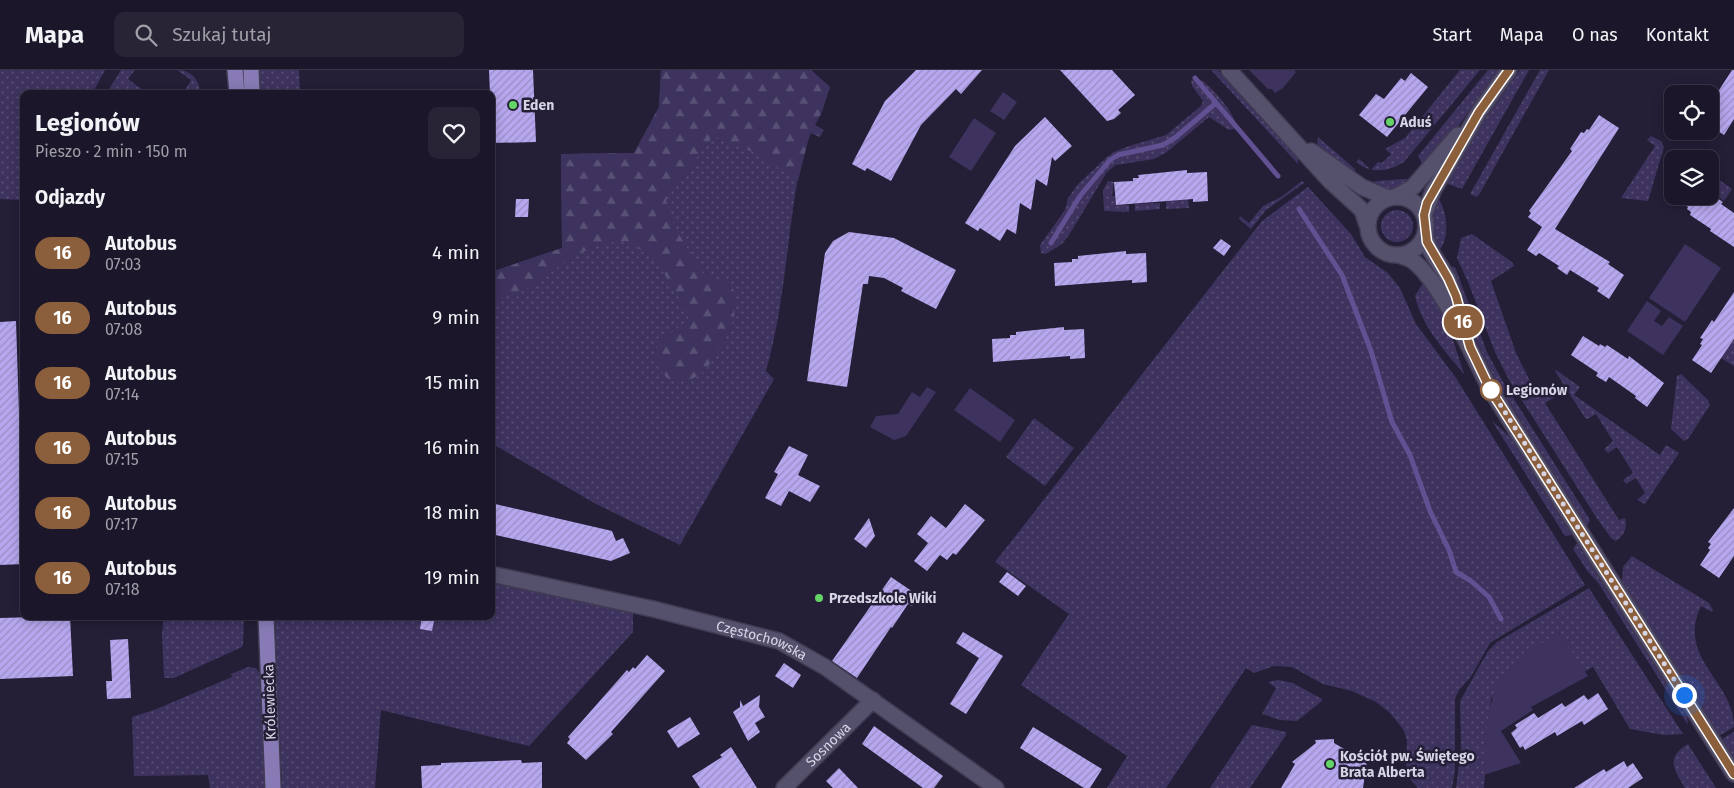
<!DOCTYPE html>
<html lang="pl">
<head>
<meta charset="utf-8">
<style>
  :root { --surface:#1b1629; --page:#282335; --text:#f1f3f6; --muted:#a09fa8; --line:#393546 }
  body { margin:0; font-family:"Fira Sans",sans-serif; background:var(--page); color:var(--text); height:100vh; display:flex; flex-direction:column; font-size:19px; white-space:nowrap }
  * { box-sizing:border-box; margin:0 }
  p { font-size:16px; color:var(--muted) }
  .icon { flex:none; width:28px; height:28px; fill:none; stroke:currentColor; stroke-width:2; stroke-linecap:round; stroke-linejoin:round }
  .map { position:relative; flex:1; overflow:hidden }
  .details { position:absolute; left:20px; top:20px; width:475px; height:530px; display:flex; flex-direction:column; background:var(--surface); border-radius:10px; box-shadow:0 2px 12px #0003,0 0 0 1px var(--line) }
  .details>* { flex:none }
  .badge { padding:0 10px; border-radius:16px; font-size:18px; line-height:32px }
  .controls { position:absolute; left:1664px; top:15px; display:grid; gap:10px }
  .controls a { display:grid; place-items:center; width:55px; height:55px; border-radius:10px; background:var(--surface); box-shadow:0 2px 12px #0003,0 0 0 1px var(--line); font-size:25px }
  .you { position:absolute; width:25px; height:25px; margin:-12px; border:4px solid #fff; border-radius:50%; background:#1a73e8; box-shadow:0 0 0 8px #1a73e833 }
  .map>.badge { position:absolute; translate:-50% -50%; box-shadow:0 0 0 2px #fff }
  h2 { padding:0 15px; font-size:19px; line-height:45px }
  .round { display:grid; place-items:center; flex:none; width:52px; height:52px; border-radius:10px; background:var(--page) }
  .head { display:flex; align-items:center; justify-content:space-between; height:85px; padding:0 15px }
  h1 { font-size:24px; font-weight:700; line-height:38px }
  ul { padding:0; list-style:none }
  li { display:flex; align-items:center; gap:15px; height:65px; padding:0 15px }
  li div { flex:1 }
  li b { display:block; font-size:19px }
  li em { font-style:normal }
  li .badge { min-width:55px; font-weight:700; text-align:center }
  header { display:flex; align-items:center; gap:30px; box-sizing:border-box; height:70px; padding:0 25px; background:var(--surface); border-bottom:1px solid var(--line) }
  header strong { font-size:24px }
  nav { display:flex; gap:28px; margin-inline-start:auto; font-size:18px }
  .search { width:350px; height:45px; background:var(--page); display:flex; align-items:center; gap:12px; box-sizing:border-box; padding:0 18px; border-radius:10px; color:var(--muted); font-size:19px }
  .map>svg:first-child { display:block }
  .grass { fill:url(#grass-dots) }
  .forest { fill:url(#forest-firs) }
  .green { fill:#3e335e }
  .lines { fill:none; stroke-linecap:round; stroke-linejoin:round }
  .stream { stroke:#615192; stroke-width:5 }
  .building { fill:url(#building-hatch) }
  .minor-casing { stroke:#413b53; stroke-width:18 }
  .major-casing { stroke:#413b53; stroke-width:18 }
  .minor { stroke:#55506c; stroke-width:15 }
  .major { stroke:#887bb5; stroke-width:15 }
  .line-casing { stroke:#fff; stroke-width:11 }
  .line { stroke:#8b5e3c; stroke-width:8 }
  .walk { stroke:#d7d4e5; stroke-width:5; stroke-dasharray:0 9 }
  .poi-dot { fill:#65d467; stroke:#241e37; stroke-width:2 }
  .stop-dot { fill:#fff; stroke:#8b5e3c; stroke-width:2.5 }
  .labels { text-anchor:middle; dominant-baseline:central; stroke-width:5; stroke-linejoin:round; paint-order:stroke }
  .poi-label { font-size:14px; font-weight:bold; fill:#d7d4e5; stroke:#241e37; text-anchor:start }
  .stop-label { font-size:14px; font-weight:bold; fill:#d7d4e5; stroke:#241e37; text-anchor:start }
  .street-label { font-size:14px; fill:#d7d4e5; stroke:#241e37 }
</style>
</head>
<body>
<header>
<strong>Mapa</strong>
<div class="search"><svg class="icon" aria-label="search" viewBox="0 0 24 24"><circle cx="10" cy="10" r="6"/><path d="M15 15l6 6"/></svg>Szukaj tutaj</div>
<nav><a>Start</a><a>Mapa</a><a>O nas</a><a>Kontakt</a></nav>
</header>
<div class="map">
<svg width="1734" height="718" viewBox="0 0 1734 718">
  <defs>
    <pattern id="grass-dots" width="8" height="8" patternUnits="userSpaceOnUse" patternTransform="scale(1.25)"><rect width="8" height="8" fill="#3e335e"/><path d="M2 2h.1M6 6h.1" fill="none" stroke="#595075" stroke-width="1.8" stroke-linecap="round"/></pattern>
    <pattern id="forest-firs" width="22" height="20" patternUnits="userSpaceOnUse" patternTransform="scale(1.25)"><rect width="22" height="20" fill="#3e335e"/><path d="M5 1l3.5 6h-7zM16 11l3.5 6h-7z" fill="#595075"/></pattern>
    <pattern id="building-hatch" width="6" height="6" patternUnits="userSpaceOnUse" patternTransform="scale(1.25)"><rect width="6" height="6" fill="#b7a7ef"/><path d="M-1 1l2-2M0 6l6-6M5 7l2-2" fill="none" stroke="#998dc4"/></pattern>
  </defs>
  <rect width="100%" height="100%" fill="#241e37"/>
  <path class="grass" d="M 0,0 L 105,0 L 92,24 L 24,24 L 24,130 L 0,129 Z
    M 121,0 L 135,0 L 128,9 L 148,24 L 106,24 Z
    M 177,0 C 190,0 199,8 200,22 L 186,24 L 185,20 L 191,10 Z
    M 255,0 L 299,0 L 300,24 L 256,24 Z
    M 661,0 L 811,0 L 830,17 C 821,45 806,68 800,96 C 787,164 785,235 766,301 L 774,309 L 680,475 L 596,434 L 491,373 L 491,202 L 562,178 L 561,84 L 634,83 L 659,37 Z
    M 1211,0 L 1218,0 L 1298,86 L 1298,94 Z
    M 1460,0 L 1480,0 L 1404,92 C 1388,102 1371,104 1356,92 L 1359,89 L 1371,100 L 1378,92 L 1382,93 L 1391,84 L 1385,79 L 1405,68 Z
    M 1488,0 L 1499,0 L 1459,55 L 1424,97 L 1418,86 Z
    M 1520,0 L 1529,0 L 1462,119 L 1445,113 L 1478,59 Z
    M 1540,0 L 1549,0 L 1479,125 L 1476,127 L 1470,124 Z
    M 1195,8 C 1207,8 1237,46 1237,58 L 1229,60 L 1209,47 L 1167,82 L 1154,89 L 1116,95 L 1107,102 L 1069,165 L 1062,174 L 1046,184 L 1041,183 L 1040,175 L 1065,140 L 1068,128 L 1078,114 L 1106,88 L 1114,82 L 1126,77 L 1166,65 L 1201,36 L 1203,31 L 1192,16 L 1191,11 Z
    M 1651,66 L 1661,71 L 1664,77 L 1648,131 L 1621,128 L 1655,76 L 1647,70 Z
    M 1318,67 L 1355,99 L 1356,104 L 1320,80 L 1317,76 Z
    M 1711,104 L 1732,119 L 1724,131 L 1710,121 Z
    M 1404,109 L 1414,110 C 1393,120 1390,123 1368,114 L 1376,111 Z
    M 1108,111 L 1114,112 L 1112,126 L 1115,126 L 1116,135 L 1129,135 L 1129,142 L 1104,141 L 1103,120 Z
    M 1302,111 L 1304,113 L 1266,140 L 1251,159 L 1239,149 L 1240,146 L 1249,153 L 1263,136 L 1281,127 Z
    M 1308,117 L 1351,164 L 1365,187 L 1388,203 L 1400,218 L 1416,254 L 1456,308 L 1585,515 L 1490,573 L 1470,608 L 1459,620 L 1455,629 L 1455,700 L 1452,718 L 1418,718 L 1409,708 L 1406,698 L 1407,670 L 1403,659 L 1389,642 L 1376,632 L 1352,621 L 1323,614 L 1292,597 L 1274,596 L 1254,603 L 1246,598 L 1166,718 L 1107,718 L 1127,686 L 1021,615 L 1069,544 L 995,492 L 1262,151 Z
    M 1436,126 C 1448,137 1451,172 1437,182 C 1431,163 1430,146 1436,126 Z
    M 1188,129 L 1189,138 L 1166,139 L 1166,130 Z
    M 1160,133 L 1160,139 L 1135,141 L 1135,134 Z
    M1381 156a16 16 0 1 1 32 0a16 16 0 1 1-32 0Z
    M 1472,164 L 1512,192 L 1514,196 L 1491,211 L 1516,283 L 1537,325 L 1550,318 L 1555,327 L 1545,333 L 1619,450 L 1625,448 C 1628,457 1624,466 1616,471 L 1611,468 L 1596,447 L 1509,310 L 1495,282 L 1468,212 L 1457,188 L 1461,168 Z
    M 1446,196 L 1455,197 L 1487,282 L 1502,310 L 1590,450 L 1587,456 L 1497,313 L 1475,268 Z
    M 1424,211 L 1446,248 L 1464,304 C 1445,281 1422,257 1415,226 Z
    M 1734,269 L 1734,296 L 1721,288 Z
    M 1556,300 L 1580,317 L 1574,325 L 1660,385 L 1666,375 L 1679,383 L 1645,434 L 1637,430 L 1645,423 L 1636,408 L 1626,414 L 1623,410 L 1633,403 L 1617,377 L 1608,383 L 1604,379 L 1613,371 L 1596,344 L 1587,349 L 1585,348 L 1555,301 Z
    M 1681,304 L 1708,330 L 1710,335 L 1688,369 L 1684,371 L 1671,359 L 1677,306 Z
    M 1034,348 L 1074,378 L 1045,416 L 1006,387 Z
    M 1492,351 L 1510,367 L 1572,465 L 1565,466 Z
    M 1577,473 L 1687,646 L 1688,655 L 1599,514 L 1588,502 L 1573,479 Z
    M 1632,486 L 1709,533 L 1713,540 L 1712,542 L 1701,536 C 1676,589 1734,610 1734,657 L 1719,666 L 1622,512 L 1623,497 Z
    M 491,512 L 633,542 L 633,562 L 529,676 L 381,640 L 375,718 L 282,718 L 275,546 L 491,546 Z
    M 1589,518 L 1683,664 L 1664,665 L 1630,659 L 1593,597 L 1584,602 L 1559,563 L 1491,629 L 1484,718 L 1456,718 L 1461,678 L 1460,631 L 1488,581 L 1497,572 Z
    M 164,546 L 244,546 L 243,574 L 242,577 L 174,608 L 164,608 L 162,564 Z
    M 248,597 L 256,598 L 260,604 L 265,718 L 210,718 L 208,705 L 134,706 L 132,647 L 154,640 L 232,607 L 231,604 Z
    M 1278,610 L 1293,613 L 1322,629 L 1322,631 L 1297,651 L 1280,650 L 1262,644 L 1276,618 L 1268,612 Z
    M 1252,655 L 1286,662 L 1286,665 L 1250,718 L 1210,718 Z
    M 1734,662 L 1734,689 L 1722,669 Z
    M 1688,674 L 1716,718 L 1685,718 C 1674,699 1665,688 1688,674 Z"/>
  <path class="forest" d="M 661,0 L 811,0 L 830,17 L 822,42 L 815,55 L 824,60 L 820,67 L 810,63 L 798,111 L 755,83 L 713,66 L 666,130 L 675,158 L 704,205 L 726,210 L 735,222 L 734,249 L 723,274 L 705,301 L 692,309 L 669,311 L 659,298 L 654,282 L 662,270 L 689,249 L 678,225 L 658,194 L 638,178 L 625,171 L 603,173 L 569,188 L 536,215 L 491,231 L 491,202 L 562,178 L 561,84 L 634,83 L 659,37 Z"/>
  <path class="green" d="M 1249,0 L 1294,0 L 1296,2 L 1283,18 L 1275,23 L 1272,19 L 1268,19 Z
    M 1003,22 L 1017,32 L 1004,50 L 990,41 Z
    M 974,48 L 996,63 L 971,101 L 949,87 Z
    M 1685,174 L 1721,198 L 1685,252 L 1649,228 Z
    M 1647,231 L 1661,241 L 1654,251 L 1662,256 L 1669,247 L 1683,256 L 1663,285 L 1627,261 Z
    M 927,317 L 936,322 L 906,366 L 894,370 L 870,357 L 876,346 L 898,344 L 912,322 L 920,327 Z
    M 970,318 L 1015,350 L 1000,372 L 954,340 Z
    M 1559,563 L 1588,606 L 1531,637 L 1533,640 L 1501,661 L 1521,693 L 1484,705 C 1487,671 1484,625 1509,598 C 1522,583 1542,573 1559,563 Z"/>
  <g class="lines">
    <path class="stream" d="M 1195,8 L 1278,106
      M 1299,139 L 1342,205 L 1371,281 L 1392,352 L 1410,385 L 1430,441 L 1449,480 L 1456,502 L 1471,511 L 1489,527 L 1501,549
      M 1051,173 L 1080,126 L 1110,90 L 1118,85 L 1163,75 L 1176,67 L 1216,33"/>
  </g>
  <path class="building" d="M 489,0 L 533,0 L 536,72 L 492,73 Z
    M 916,0 L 982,0 L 961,24 L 956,19 L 921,55 L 891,111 L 867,98 L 865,101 L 852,94 L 885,31 Z
    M 1060,0 L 1112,0 L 1135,25 L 1118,40 L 1121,43 L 1114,49 L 1107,51 Z
    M 1732,0 L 1734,0 L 1734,49 L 1724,65 L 1710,56 L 1710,34 Z
    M 1411,3 L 1428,17 L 1387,67 L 1359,45 L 1376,24 L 1384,29 L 1401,8 L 1405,11 Z
    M 1599,45 L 1619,58 L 1555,159 L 1610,192 L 1608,194 L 1624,205 L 1609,229 L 1597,221 L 1599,218 L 1570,200 L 1567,205 L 1557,198 L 1559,196 L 1539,183 L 1536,186 L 1527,180 L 1542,157 L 1528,147 L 1531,143 L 1529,141 L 1572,81 L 1570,79 L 1581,62 L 1584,63 L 1587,59 L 1589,60 Z
    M 1045,47 L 1072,76 L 1055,91 L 1052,87 L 1047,116 L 1036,109 L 1031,140 L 1020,133 L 1016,164 L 1007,159 L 1000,171 L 980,158 L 978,161 L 965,153 L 1015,76 Z
    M 1187,100 L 1187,103 L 1207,102 L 1208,131 L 1193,132 L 1193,129 L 1116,135 L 1114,112 L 1133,111 L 1133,108 L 1139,108 L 1138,105 Z
    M 1672,126 L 1714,126 L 1723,132 L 1721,134 L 1734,143 L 1734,177 L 1710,161 L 1711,159 L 1690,145 L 1691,142 L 1687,139 L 1688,137 Z
    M 516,129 L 529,129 L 528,147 L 515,147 Z
    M 849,162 L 894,168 L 956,200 L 936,239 L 901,221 L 903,218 L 884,208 L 869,206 L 868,214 L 863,214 L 847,317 L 807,311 L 825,183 L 833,171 Z
    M 1221,169 L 1231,176 L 1224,186 L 1213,178 Z
    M 1126,181 L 1126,184 L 1146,183 L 1147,212 L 1132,213 L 1132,210 L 1055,216 L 1054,193 L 1072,192 L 1072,189 L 1078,189 L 1078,186 Z
    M 1734,222 L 1734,269 L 1711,303 L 1692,290 L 1702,275 L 1700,274 L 1703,269 L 1700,268 L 1712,250 L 1714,252 Z
    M 16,251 L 24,494 L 0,495 L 0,252 Z
    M 1064,257 L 1064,260 L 1084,259 L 1085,288 L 1070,289 L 1070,286 L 993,292 L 992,269 L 1010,268 L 1010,265 L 1016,265 L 1016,262 Z
    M 1583,266 L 1599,276 L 1600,274 L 1605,277 L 1607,275 L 1628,289 L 1629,286 L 1664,313 L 1647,337 L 1635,328 L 1636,326 L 1609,307 L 1606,312 L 1596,306 L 1598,303 L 1571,285 Z
    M 789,376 L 808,385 L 798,405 L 820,416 L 810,432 L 789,421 L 781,436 L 765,428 L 778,404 L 774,402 Z
    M 491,433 L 612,461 L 616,471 L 623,468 L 630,483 L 611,491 L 491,464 Z
    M 965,434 L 985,450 L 956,485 L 953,483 L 947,490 L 940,485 L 927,501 L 914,491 L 928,473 L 917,464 L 931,446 L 946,458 Z
    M 1734,438 L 1734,486 L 1719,508 L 1700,495 L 1710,480 L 1708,478 L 1711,474 L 1708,472 Z
    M 869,448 L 875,466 L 866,478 L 854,469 Z
    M 1007,502 L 1026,516 L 1018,526 L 999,512 Z
    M 891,507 L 919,526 L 912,536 L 908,534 L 892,558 L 891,557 L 857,608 L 832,591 Z
    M 70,546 L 73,606 L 0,609 L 0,548 Z
    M 422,546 L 435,546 L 432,561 L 420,559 Z
    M 963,562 L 1003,586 L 966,644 L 950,634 L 979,588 L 956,573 Z
    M 128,569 L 131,628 L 107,629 L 106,611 L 112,611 L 110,570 Z
    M 647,585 L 665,601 L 611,662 L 613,664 L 586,690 L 567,673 L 570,669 L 568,667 L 627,600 L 629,602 L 633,597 L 635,599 Z
    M 784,593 L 801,605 L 793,618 L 775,606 Z
    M 1598,623 L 1608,639 L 1584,655 L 1582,651 L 1557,666 L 1555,662 L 1525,680 L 1523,676 L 1520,678 L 1511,663 L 1517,658 L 1515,655 L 1534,643 L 1538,648 L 1562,633 L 1565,637 L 1584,625 L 1588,630 Z
    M 760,625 L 759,637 L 765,647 L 755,653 L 760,662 L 748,671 L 733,642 L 740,637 L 740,630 L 743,636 Z
    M 690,647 L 700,664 L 678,678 L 667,661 Z
    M 874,656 L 943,706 L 934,718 L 923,718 L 862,674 Z
    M 1033,657 L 1102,699 L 1090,718 L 1084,718 L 1020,678 Z
    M 1334,669 L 1334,673 L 1358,687 L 1361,685 L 1366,693 L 1369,703 L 1365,704 L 1363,718 L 1281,718 L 1295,694 L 1292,692 L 1316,673 L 1315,670 Z
    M 731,677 L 757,718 L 700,718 L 692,706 L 722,687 L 720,685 Z
    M 521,690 L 522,693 L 542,692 L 542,718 L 422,718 L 421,696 L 441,695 L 441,693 Z
    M 1624,691 L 1627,697 L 1633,693 L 1643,708 L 1628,718 L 1574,718 L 1604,699 L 1606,702 Z
    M 839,698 L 858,718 L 833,718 L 826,711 Z"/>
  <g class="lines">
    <g class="minor-casing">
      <g id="minor">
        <path d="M 1229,0 L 1330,111 L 1362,140 L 1367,155"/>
        <path d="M 1311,81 L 1362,117 L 1388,128"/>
        <circle cx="1397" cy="156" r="29"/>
        <path d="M 1395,127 L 1413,117 L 1458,65"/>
        <path d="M 1424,145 L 1433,121 L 1479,42 L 1509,0"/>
        <path d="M 1425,164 L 1429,178 L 1448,208 L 1464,257"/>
        <path d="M 1399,185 C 1404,187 1409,188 1413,191 C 1441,212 1473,286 1490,319 L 1734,704"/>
        <path id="s1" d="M 491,504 L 653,539 L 779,571 L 825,597 L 996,718"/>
        <path id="s2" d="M 784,718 L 873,630"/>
      </g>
    </g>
    <g class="major-casing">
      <path id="major" d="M 235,0 L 237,24
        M 251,0 L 252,24
        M 266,546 L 273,718"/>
    </g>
    <use href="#minor" class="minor"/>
    <use href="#major" class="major"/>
  </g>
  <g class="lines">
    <g class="line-casing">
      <path id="line" d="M 1509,0 L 1479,42 L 1427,133 L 1424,145 L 1427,172 L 1448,208 L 1456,226 L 1470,277 L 1490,319 L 1734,704"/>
    </g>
    <use href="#line" class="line"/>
    <path class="walk" d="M 1491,320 L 1684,625"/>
  </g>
  <g class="poi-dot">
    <circle cx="513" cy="35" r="5"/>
    <circle cx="1390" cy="52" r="5"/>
    <circle cx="819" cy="528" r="5"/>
    <circle cx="1330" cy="694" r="5"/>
  </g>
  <circle class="stop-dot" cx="1491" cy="320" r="10"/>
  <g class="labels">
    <g class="poi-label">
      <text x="523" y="35">Eden</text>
      <text x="1400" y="52">Aduś</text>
      <text x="829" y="528">Przedszkole Wiki</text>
      <text x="1340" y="686">Kościół pw. Świętego<tspan x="1340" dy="16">Brata Alberta</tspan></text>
    </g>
    <g class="stop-label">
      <text x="1506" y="320">Legionów</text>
    </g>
    <g class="street-label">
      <text stroke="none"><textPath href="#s1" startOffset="279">Częstochowska</textPath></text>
      <text transform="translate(270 632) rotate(-92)">Królewiecka</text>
      <text stroke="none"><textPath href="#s2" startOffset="62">Sosnowa</textPath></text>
    </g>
  </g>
</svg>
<div class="controls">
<a><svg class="icon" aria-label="locate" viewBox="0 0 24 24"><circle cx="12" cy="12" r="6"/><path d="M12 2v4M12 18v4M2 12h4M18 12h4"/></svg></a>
<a><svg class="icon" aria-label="layers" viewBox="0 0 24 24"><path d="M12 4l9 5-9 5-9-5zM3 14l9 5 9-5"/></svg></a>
</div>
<div class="you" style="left:1684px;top:625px"></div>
<b class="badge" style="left:1463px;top:252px;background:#8b5e3c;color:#fff">16</b>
<section class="details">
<div class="head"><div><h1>Legionów</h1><p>Pieszo · 2 min · 150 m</p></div><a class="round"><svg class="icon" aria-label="heart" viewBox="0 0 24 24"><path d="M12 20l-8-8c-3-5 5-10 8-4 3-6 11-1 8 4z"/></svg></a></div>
<h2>Odjazdy</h2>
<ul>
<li><span class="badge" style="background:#8b5e3c;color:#fff">16</span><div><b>Autobus</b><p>07:03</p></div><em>4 min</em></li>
<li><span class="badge" style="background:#8b5e3c;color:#fff">16</span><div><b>Autobus</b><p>07:08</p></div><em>9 min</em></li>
<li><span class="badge" style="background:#8b5e3c;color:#fff">16</span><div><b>Autobus</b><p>07:14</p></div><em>15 min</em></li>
<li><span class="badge" style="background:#8b5e3c;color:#fff">16</span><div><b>Autobus</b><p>07:15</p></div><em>16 min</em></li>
<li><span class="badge" style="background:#8b5e3c;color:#fff">16</span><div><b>Autobus</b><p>07:17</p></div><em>18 min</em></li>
<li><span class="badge" style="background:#8b5e3c;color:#fff">16</span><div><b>Autobus</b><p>07:18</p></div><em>19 min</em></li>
</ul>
</section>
</div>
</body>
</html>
